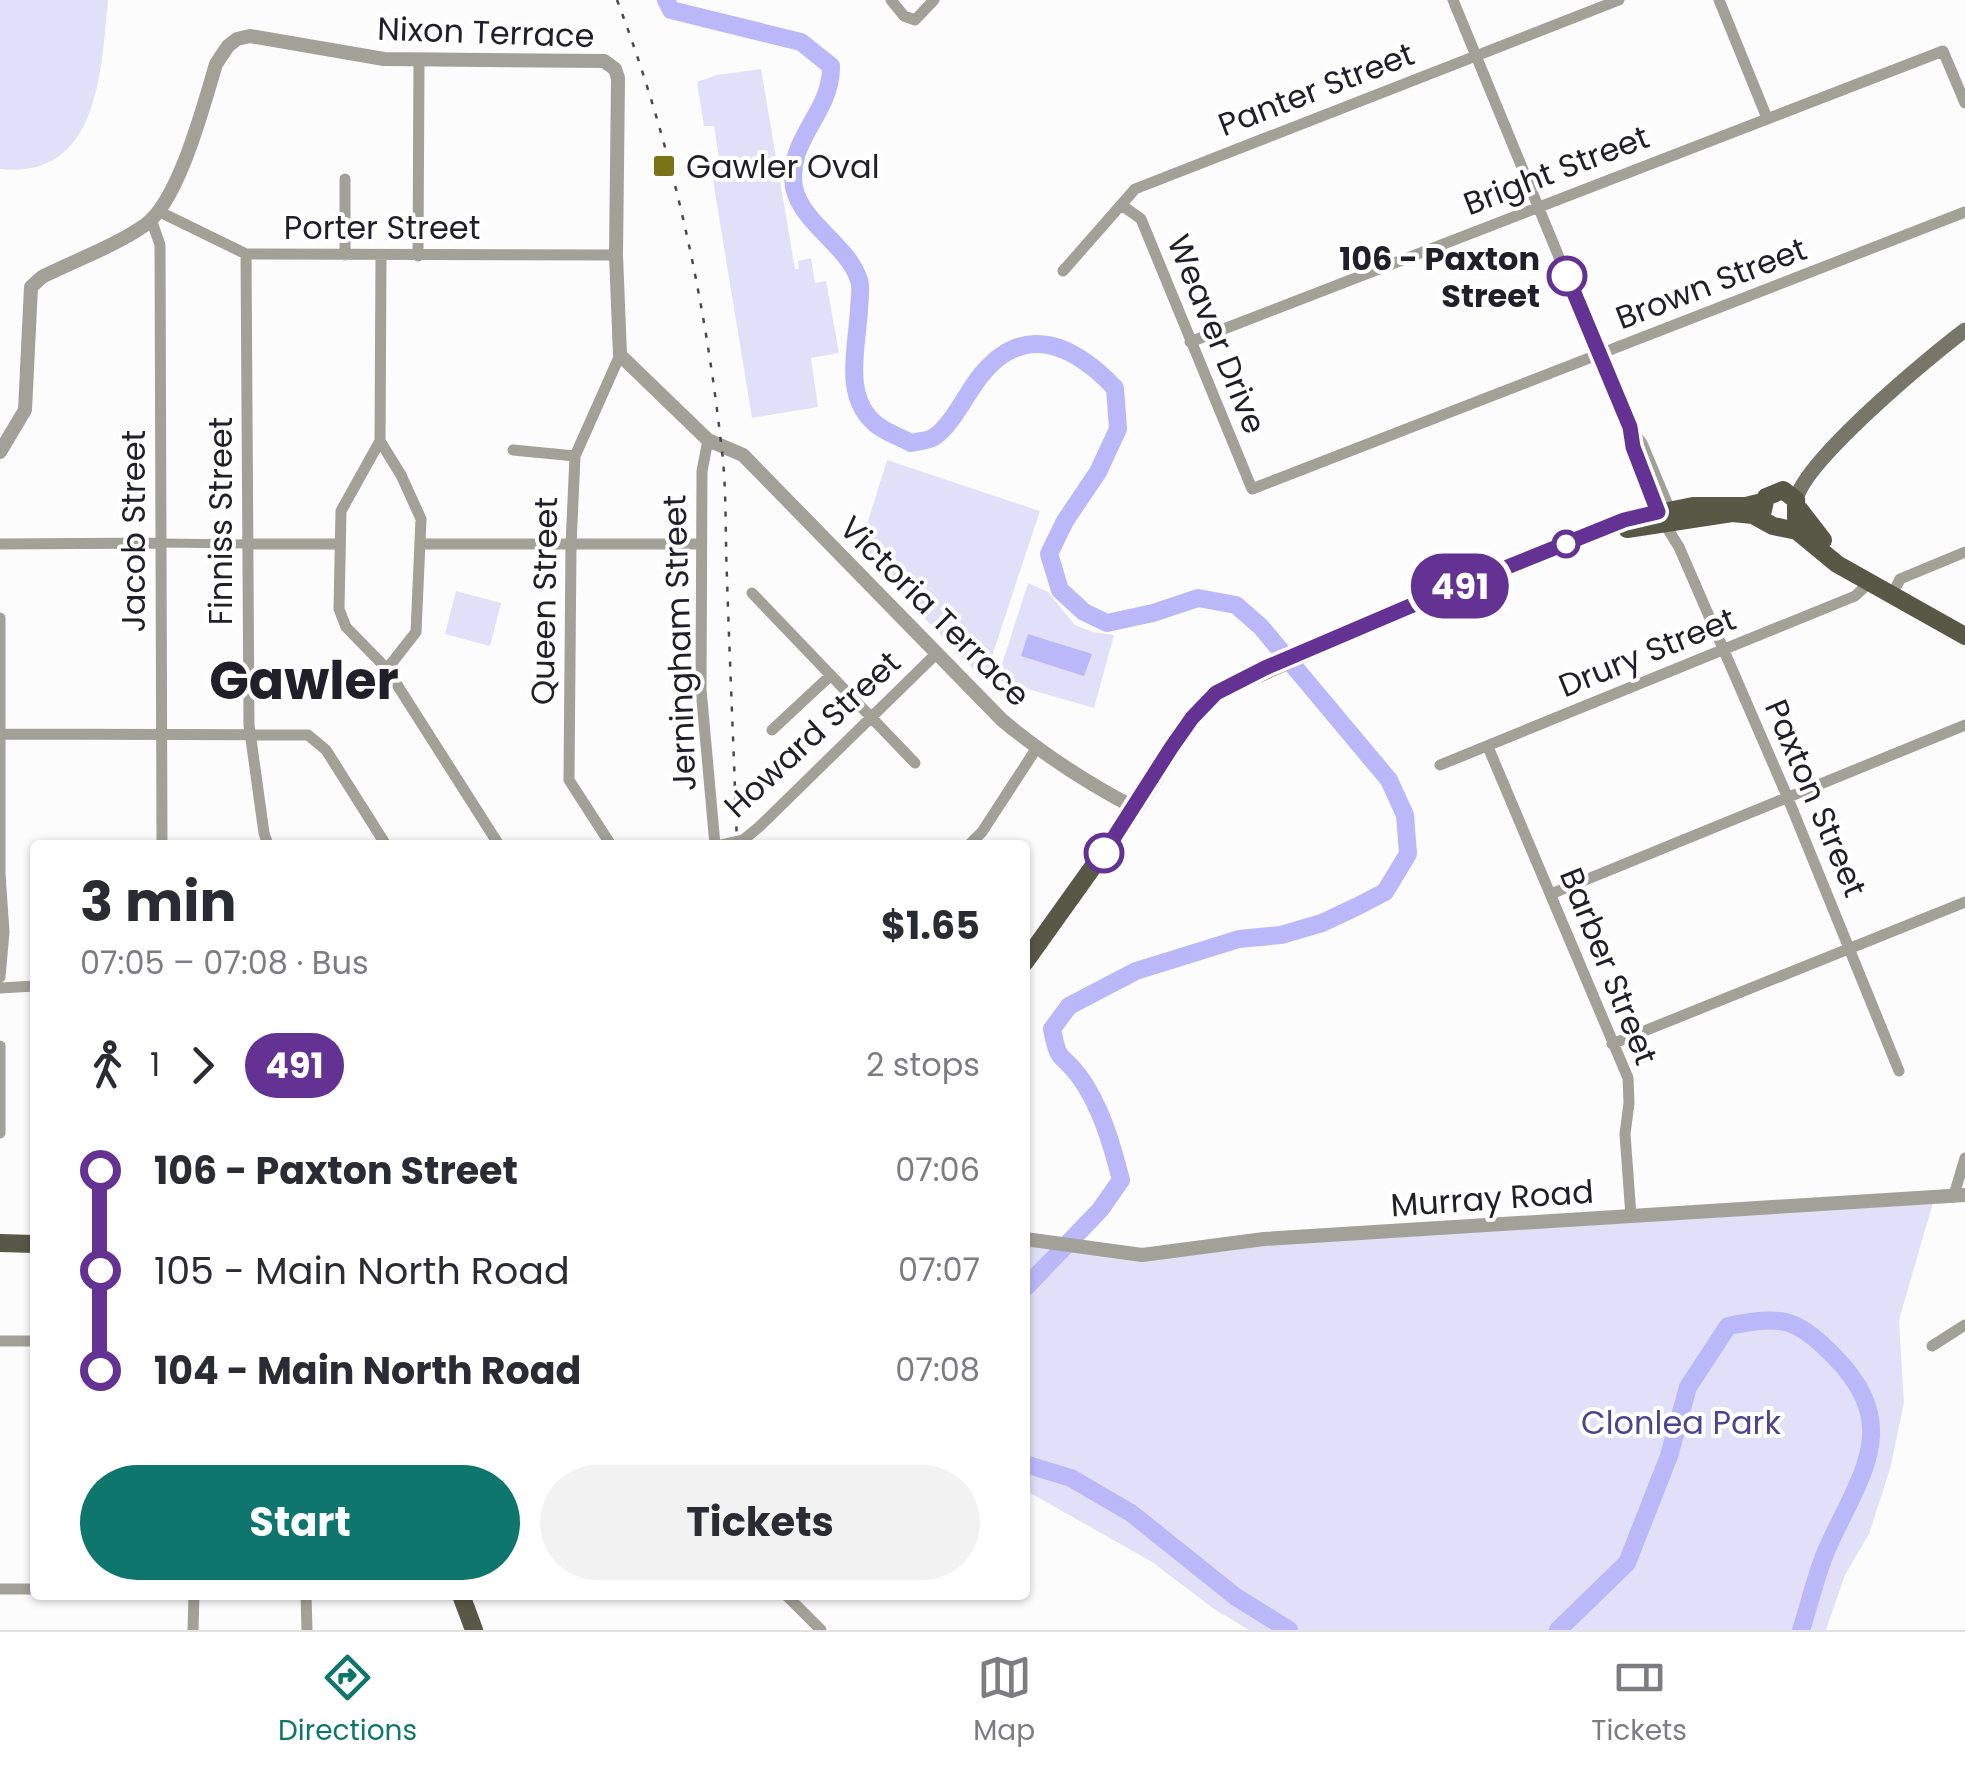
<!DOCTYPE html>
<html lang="en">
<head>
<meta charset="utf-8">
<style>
  :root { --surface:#fff; --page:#f2f2f3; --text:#2b2b33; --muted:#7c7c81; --line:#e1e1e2; --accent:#0f766e }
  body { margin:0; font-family:Poppins,sans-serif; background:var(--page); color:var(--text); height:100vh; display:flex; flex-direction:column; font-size:38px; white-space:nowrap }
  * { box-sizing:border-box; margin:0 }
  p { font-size:32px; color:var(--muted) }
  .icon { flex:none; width:55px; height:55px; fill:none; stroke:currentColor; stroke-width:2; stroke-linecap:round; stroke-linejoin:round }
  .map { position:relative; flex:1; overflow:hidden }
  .side { position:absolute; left:30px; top:840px; width:1000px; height:760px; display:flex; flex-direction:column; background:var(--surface); border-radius:10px; box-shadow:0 2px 8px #0004 }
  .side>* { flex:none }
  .badge { padding:0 20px; border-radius:32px; font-size:35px; line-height:65px }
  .map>.badge { position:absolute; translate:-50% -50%; box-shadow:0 0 0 5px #fff }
  .legs { display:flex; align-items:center; gap:15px; height:110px; padding:0 50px; font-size:32px }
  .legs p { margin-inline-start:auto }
  .head { display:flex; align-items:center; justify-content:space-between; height:170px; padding:0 50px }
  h1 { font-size:55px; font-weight:700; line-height:75px }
  .action { display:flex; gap:20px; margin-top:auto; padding:20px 50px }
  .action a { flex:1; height:115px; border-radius:60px; background:var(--accent); color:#fff; font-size:40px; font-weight:700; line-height:115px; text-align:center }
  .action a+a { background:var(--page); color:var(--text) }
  ul { padding:0 50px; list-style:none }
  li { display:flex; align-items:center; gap:35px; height:100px; font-size:38px }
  li i { display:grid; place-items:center; width:15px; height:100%; margin:0 12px; background:currentColor }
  li i::after { content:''; width:25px; height:25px; margin:-12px; border:8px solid; border-radius:50%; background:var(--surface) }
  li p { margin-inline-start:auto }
  li:first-child i { background:linear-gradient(#0000 50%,currentColor 0) }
  li:last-child i { background:linear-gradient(currentColor 50%,#0000 0) }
  .tabs { display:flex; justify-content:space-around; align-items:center; height:140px; border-top:2px solid var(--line); background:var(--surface); font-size:28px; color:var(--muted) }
  .tabs a { display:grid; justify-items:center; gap:5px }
  .tabs .on { color:var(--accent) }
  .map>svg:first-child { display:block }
  .green { fill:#e1e0f8 }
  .water { fill:#bbb8fa }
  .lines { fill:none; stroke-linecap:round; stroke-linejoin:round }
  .river { stroke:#bbb8fa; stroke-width:18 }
  .pedestrian { stroke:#a1a197; stroke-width:9 }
  .minor { stroke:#a1a197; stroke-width:11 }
  .tertiary { stroke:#a1a197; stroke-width:14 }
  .secondary { stroke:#777668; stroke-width:15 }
  .primary { stroke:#585847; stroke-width:18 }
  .rail { stroke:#49484f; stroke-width:2.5; stroke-dasharray:5 10; stroke-linecap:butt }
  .line-1-casing { stroke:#fff; stroke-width:22 }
  .line-1 { stroke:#633293; stroke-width:15 }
  .poi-dot { fill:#7a7418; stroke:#fff; stroke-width:4 }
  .stop-1-dot { fill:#fff; stroke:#633293; stroke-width:5 }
  .labels { text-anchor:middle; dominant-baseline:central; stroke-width:8; stroke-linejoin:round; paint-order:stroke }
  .street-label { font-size:32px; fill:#212029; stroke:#fff }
  .poi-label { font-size:32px; fill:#212029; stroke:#fff; text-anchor:start }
  .stop-label { font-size:32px; font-weight:bold; fill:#212029; stroke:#fff; text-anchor:end }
  .park-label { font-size:32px; fill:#4d438f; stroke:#fff }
  .town-label { font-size:52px; font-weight:bold; fill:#212029; stroke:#fff }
</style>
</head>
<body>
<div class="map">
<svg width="1965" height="1630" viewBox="0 0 1965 1630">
  <rect width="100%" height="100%" fill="#fcfcfc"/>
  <path class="green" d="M 0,0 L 108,0 C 101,71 99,180 0,169 Z
    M 761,69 L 795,269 L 799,269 L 798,261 L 811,258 L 815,283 L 826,281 L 839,353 L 811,358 L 818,407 L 752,418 L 712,174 L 721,171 L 714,126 L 704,126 L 697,82 L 717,75 Z
    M 887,460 L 1040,511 L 984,680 L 859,550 Z
    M 1028,583 L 1048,592 L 1075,625 L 1093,632 L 1114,635 L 1094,708 L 997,680 Z
    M 456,591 L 501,603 L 490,646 L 445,634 Z
    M 1935,1196 L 1899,1320 L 1904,1403 L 1890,1469 L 1869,1534 L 1845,1575 L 1826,1630 L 1249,1630 L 1214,1609 L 1152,1562 L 1025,1490 L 1025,1239 L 1174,1252 Z"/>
  <path class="water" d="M 1028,634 L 1092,654 L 1084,676 L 1021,656 Z"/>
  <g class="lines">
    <path class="river" d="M 666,0 L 671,10 L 801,42 L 831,66 C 832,113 786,139 794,187 C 801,223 848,245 859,280 C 862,289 859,301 859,310 C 857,348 842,398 877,425 C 887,433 900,437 911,443 C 917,441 929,441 934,437 C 952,426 968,390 982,374 C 1026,321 1075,346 1115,388 L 1118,429 L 1098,472 L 1065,521 L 1049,554 L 1060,590 L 1084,612 L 1107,623 L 1153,613 L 1198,598 L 1236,605 L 1261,627 L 1389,780 L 1405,815 L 1408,854 L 1385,892 L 1358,906 L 1322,923 L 1281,935 L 1239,939 L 1136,971 L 1069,1006 L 1052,1029 C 1059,1065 1060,1051 1079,1076 C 1101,1106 1112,1145 1121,1180 L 1100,1210 L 1025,1288
      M 1025,1464 L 1071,1478 L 1131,1513 L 1236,1597 L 1289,1630
      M 1558,1630 L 1627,1563 L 1669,1456 L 1688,1387 L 1728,1326 C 1781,1316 1793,1316 1832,1354 C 1904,1426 1861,1473 1827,1549 C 1816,1574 1810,1603 1801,1630"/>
    <path class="pedestrian" d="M 160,543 L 247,544"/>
    <path class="minor" d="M 891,0 L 904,16 L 915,20 L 934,0
      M 1453,0 L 1629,427 L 1633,447 L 1657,512
      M 1719,0 L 1767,118
      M 1123,206 L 1141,219 L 1252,489 L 1965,212
      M 158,211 L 246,254 L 616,255
      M 151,219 L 160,245 L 162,845
      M 246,254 L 249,725 L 264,833 L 268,845
      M 345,255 L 345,179
      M 418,256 L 419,60
      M 1063,271 L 1135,189 L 1619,0
      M 1190,342 L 1943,51 L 1965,103
      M 1632,430 L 1642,443 L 1670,510
      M 708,440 L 702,471 L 701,689 L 715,845
      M 380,441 L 401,475 L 421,519 L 416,632 L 387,669 L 346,627 L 339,609 L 341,511 Z
      M 380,441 L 381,256
      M 513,450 L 575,456
      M 1664,523 L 1679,547 L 1787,796 L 1899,1071
      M 0,544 L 160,543
      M 247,544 L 340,544
      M 420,544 L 701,544
      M 1897,585 L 1900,579 L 1965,552
      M 752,593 L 915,763
      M 0,618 L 0,875
      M 387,669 L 499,845
      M 772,730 L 830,676
      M 0,734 L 308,735 L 326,750 L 386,845
      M 1488,747 L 1628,1078 L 1629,1103 L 1625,1134 L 1631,1216
      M 1440,765 L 1855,596 L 1869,583
      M 611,845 L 569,780 L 571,545 L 575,456 L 620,355
      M 720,845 L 743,840 L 759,827 L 937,653
      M 969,845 L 982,832 L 1036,749
      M 1551,894 L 1965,725
      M 0,977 L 4,932 L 0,874
      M 0,988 L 35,986
      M 1612,1044 L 1965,902
      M 0,1046 L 0,1133
      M 1954,1195 L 1965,1158
      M 0,1341 L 35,1341
      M 1932,1346 L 1965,1325
      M 0,1589 L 35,1589
      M 306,1595 L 307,1630
      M 786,1595 L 821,1630
      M 193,1630 L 194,1595"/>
    <path class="tertiary" d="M 0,452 L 25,410 L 31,287 L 42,277 C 76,260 115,246 145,225 C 179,201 204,104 216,64 L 228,46 L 237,39 L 250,36 L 384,59 L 604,61 L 615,69 L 618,78 L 616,255 L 620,355 L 708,440 L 743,455 L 1002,720 C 1044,755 1087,783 1135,808
      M 1025,1239 L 1142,1255 L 1264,1239 L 1965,1195"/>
    <path class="secondary" d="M 1796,500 C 1804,461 1929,357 1965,330"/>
    <path class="primary" d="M 1799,509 L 1823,540
      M 1762,514 L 1766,497 L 1783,490 L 1796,500 L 1796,518
      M 1627,529 L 1732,513 L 1753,515 L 1773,526 L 1797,531 L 1837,564 L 1965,636
      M 1025,962 L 1135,808 L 1192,718 L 1215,693 L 1408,607 L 1624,520 L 1693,506 L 1746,506 L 1762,502
      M 0,1243 L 35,1244
      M 461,1595 L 474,1630"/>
    <path class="rail" d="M 617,0 C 671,142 704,291 721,443 C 727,487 725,534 727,579 C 730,668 734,756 737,845"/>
  </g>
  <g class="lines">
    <g class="line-1-casing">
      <path id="line-1" d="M 1104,853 L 1171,748 L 1192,718 L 1216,693 L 1265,668 L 1408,607 L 1624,520 L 1658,512 L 1633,447 L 1630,427 L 1567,276"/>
    </g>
    <use href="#line-1" class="line-1"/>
  </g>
  <rect class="poi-dot" x="652" y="154" width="24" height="24" rx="5"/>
  <g class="stop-1-dot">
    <circle cx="1567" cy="276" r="18"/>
    <circle cx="1566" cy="544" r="12"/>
    <circle cx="1104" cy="853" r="18"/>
  </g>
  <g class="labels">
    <g class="street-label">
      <text transform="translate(486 32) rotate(2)">Nixon Terrace</text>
      <text transform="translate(1316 89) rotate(-21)">Panter Street</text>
      <text transform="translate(1556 170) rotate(-21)">Bright Street</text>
      <text x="382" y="227">Porter Street</text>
      <text transform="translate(1711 283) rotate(-21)">Brown Street</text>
      <text transform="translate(1217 334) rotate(68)">Weaver Drive</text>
      <text transform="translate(220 521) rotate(-90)">Finniss Street</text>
      <text transform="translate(133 531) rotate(-90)">Jacob Street</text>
      <text transform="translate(544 601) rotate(-89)">Queen Street</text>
      <text transform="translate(935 611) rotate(45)">Victoria Terrace</text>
      <text transform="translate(679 643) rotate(-92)">Jerningham Street</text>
      <text transform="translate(1647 652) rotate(-22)">Drury Street</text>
      <text transform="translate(812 734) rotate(-43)">Howard Street</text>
      <text transform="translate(1816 798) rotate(67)">Paxton Street</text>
      <text transform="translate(1609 966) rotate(68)">Barber Street</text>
      <text transform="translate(1492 1198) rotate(-4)">Murray Road</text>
    </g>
    <g class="poi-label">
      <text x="686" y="166">Gawler Oval</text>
    </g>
    <g class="stop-label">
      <text x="1540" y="258">106 - Paxton<tspan x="1540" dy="37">Street</tspan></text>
    </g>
    <g class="park-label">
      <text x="1681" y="1422">Clonlea Park</text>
    </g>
    <g class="town-label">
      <text x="304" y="680">Gawler</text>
    </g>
  </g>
</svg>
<b class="badge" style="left:1460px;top:586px;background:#633293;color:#fff">491</b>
<section class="side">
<div class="head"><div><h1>3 min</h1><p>07:05 – 07:08 · Bus</p></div><b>$1.65</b></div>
<div class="legs"><svg class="icon" aria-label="walk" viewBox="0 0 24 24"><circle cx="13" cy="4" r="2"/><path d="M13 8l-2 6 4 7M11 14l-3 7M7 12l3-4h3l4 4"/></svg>1<svg class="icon" aria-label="forward" viewBox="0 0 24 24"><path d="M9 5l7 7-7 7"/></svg><b class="badge" style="background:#633293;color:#fff">491</b><p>2 stops</p></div>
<ul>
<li><i style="color:#633293"></i><b>106 - Paxton Street</b><p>07:06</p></li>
<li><i style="color:#633293"></i><span>105 - Main North Road</span><p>07:07</p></li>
<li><i style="color:#633293"></i><b>104 - Main North Road</b><p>07:08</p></li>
</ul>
<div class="action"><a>Start</a><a>Tickets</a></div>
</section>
</div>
<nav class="tabs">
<a class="on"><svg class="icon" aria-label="directions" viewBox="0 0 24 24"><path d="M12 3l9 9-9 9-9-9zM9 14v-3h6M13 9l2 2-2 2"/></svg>Directions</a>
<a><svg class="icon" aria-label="map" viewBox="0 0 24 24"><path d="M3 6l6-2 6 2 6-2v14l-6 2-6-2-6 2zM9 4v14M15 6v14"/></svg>Map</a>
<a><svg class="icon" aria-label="tickets" viewBox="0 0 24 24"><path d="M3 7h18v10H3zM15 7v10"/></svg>Tickets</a>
</nav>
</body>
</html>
